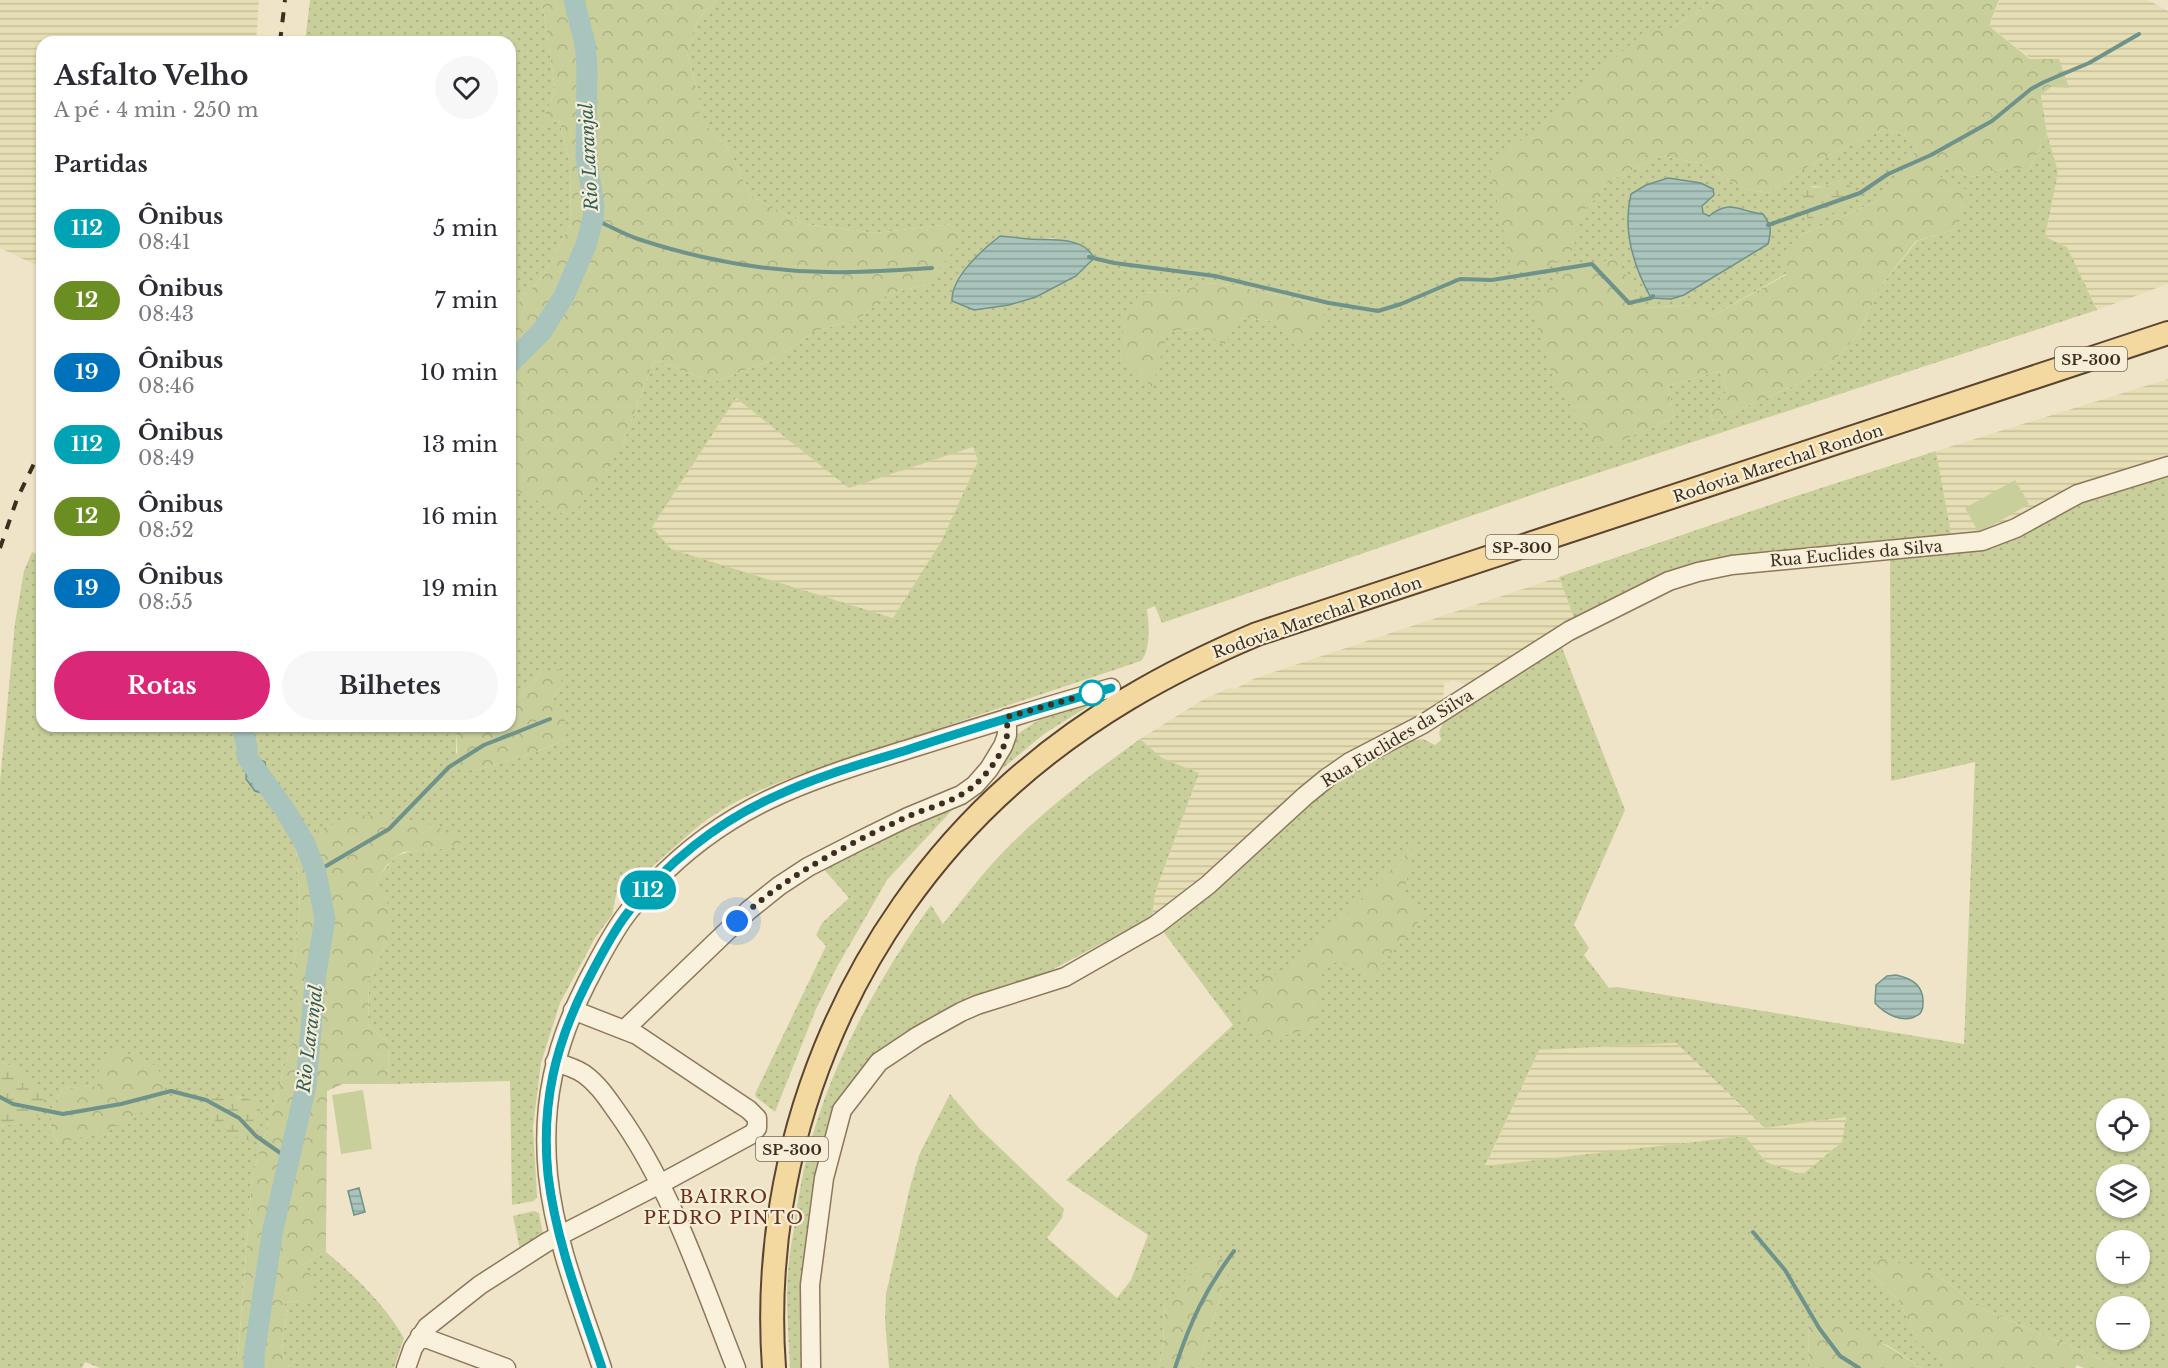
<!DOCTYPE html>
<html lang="pt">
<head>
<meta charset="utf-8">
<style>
  :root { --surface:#fff; --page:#f7f7f7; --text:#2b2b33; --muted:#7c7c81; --accent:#db2777 }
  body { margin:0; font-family:"Libre Baskerville",serif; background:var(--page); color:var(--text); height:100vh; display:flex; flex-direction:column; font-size:22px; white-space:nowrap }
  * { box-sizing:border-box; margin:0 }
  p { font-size:20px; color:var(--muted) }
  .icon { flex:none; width:33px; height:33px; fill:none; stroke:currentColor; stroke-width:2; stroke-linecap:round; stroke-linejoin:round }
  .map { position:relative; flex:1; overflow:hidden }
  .side { position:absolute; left:36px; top:36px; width:480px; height:696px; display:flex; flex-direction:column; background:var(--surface); border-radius:18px; box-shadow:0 2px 4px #0004 }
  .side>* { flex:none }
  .badge { padding:0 12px; border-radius:20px; font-size:21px; line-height:39px }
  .tools { position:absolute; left:2096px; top:1098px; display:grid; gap:12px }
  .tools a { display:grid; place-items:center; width:54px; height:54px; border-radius:50%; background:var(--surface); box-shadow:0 2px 4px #0004; font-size:30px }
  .you { position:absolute; width:30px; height:30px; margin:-15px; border:4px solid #fff; border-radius:50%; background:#1a73e8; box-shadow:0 0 0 9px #1a73e833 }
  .map>.badge { position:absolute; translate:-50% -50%; box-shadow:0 0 0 3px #fff }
  h2 { padding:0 18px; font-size:22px; line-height:54px }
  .round { display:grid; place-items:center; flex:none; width:63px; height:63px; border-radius:32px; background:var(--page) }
  .overview { display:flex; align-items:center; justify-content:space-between; height:102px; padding:0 18px }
  h1 { font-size:28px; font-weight:800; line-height:45px }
  .button { display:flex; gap:12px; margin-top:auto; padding:12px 18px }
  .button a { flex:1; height:69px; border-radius:36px; background:var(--accent); color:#fff; font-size:24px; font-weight:800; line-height:69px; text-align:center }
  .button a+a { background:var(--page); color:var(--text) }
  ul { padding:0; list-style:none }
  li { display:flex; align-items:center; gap:18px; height:72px; padding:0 18px }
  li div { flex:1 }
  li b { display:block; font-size:22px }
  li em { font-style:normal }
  li .badge { min-width:66px; font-weight:700; text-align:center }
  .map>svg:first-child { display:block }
  .farmland { fill:url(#farmland-rules) }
  .grass { fill:url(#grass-dots); fill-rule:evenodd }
  .forest { fill:url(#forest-crowns) }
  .wetland { fill:url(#wetland-marsh) }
  .pitch { fill:#c9cf9b }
  .water { fill:url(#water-rules); stroke:#6f938a; stroke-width:1.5 }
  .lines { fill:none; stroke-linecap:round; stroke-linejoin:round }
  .stream { stroke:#6f938a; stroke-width:4 }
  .river { stroke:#a9c4bc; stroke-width:21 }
  .minor-casing { stroke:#8d765c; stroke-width:21 }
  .major-casing { stroke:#5b4430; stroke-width:26 }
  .minor { stroke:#faf1dc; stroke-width:18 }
  .major { stroke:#f3d9a0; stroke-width:22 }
  .rail { stroke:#3d2e20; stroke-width:4; stroke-dasharray:10 10; stroke-linecap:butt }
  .line-casing { stroke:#fff; stroke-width:14 }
  .line { stroke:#00a3b4; stroke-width:9 }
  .walk { stroke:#3d2e20; stroke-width:6; stroke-dasharray:0 10.8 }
  .stop-dot { fill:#fff; stroke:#00a3b4; stroke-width:3 }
  .labels { text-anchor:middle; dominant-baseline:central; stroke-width:4.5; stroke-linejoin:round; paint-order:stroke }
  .shield { fill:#f7eed8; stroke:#756857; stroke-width:1.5 }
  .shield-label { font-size:15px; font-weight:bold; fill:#3d2e20 }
  .street-label { font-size:16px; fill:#3d2e20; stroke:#f7eed8 }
  .water-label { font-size:18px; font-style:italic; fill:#2f5d5a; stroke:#f7eed8 }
  .neighbourhood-label { font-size:18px; letter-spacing:1.5px; fill:#6b2e1e; stroke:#f7eed8 }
</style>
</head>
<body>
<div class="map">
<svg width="2168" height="1368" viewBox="0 0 2168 1368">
  <defs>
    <pattern id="farmland-rules" width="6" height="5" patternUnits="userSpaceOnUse" patternTransform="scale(1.5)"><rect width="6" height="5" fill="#e6deb5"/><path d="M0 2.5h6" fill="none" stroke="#c6bf9b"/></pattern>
    <pattern id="grass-dots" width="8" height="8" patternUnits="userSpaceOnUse" patternTransform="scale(1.5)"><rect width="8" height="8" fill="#c9cf9b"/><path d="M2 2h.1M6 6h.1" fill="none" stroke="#aeb285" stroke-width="1.8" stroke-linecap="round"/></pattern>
    <pattern id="forest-crowns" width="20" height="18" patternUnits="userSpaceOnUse" patternTransform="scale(1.5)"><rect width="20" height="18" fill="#c9cf9b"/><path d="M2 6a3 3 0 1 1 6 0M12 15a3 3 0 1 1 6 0" fill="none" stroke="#aeb285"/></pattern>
    <pattern id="wetland-marsh" width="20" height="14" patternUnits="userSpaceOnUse" patternTransform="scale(1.5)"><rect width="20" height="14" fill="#c9cf9b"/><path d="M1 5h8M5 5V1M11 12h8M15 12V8" fill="none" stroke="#aeb285"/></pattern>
    <pattern id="water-rules" width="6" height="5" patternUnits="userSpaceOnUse" patternTransform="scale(1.5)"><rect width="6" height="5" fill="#a9c4bc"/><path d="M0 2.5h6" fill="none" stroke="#8ba098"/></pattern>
  </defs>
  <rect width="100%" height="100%" fill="#f0e4c8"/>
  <path class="farmland" d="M 0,0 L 259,0 L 256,42 L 42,42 L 42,268 L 0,248 Z
    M 2000,0 L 2148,0 L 2168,11 L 2168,284 L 2097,310 L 2067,247 L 2045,238 L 2058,172 L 2047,134 L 2041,95 L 2051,87 L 2069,88 L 1989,26 Z
    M 2168,379 L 2168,458 L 1995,530 L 1952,538 L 1936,451 Z
    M 736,398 L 849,487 L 973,447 L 978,461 L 942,540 L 893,618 L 671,549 L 652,527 Z
    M 1559,577 L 1575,621 L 1467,685 L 1453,680 L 1444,684 L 1443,702 L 1178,901 L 1152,917 L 1155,893 L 1199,773 L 1162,758 L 1140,739 L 1204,699 L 1230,688 L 1235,689 L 1253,679 Z
    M 1676,1043 L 1765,1128 L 1846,1117 L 1842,1142 L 1802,1175 L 1766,1162 L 1745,1136 L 1485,1167 L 1539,1050 Z"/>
  <path class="grass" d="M 310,0 L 542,0 L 555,89 L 541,128 L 559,120 L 571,167 L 570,224 L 544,275 L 510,312 L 510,42 L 305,42 Z
    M 717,0 L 1715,0 L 1670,29 L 1577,219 L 1611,180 L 1662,156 L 1699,163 L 1745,189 L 1768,193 L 1812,164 L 1884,129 L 1905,135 L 1917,150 L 1875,202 L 1797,237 L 1786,274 L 1712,316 L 1696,305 L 1644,308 L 1600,448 L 1652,428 L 1674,417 L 1668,386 L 1720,371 L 1727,391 L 1709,412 L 1713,421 L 1800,383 L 1837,358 L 1859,333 L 1880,287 L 1917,241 L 1957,229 L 1938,176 L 1945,168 L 1973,177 L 2006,168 L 2030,168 L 2047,134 L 2058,172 L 2045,237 L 2067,247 L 2097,310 L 1549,489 L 1162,623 L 1155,606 L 1147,609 C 1149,624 1151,650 1141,661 L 796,776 C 760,789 724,805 694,830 C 675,846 657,863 638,879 L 620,876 L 612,915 L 595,938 L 560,1003 L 541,1063 L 533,1127 L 537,1197 L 534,1201 L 512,1205 L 510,1081 L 389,1084 L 388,1043 L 368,1024 L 369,981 L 389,937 L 386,898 L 377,891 L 376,883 C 398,846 407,852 447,848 L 296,848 L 300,907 L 293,968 L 293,1039 L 252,1177 L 238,1356 L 246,1361 L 262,1328 L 258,1357 L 259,1368 L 100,1368 L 85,1362 L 82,1368 L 0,1368 L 0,1126 L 19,1123 L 34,1084 C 24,1074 15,1064 0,1063 L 0,782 L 15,623 L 24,571 L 32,552 L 42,557 L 42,726 L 460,726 L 456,731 L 456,753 L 473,771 L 528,755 L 565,740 L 551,703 L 562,685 L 541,673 L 519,697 L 510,699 L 510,489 L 516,490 L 622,446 L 654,360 L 714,382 L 777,358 L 814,332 L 860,318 L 888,294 L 925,285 L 951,224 L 875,233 L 805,224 L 751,196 L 728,149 L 700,118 L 698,94 L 687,53 L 698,19 ZM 1838,180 L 1859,193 L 1846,201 L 1810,186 L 1825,187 ZM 1713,195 L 1702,206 L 1703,213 L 1709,216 C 1728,199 1740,211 1763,214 L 1698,286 L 1684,295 L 1637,268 ZM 1000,236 L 1031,240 L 1055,238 L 1036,297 L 1009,305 L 974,310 ZM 1205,283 L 1233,285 L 1319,304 L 1324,308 L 1297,347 L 1275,321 L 1239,318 L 1200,328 L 1168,332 L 1141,292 L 1175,293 ZM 736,398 L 849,488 L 973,447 L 978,461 L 942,540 L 893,618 L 671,549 L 652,527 ZM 97,1086 L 59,1144 L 50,1130 L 53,1106 L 64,1088 ZM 242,1097 L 248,1141 C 232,1134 213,1123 204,1107 L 230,1098 Z
    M 1936,451 L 1952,538 L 1771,553 L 1575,621 L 1559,577 L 1787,499 Z
    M 2168,472 L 2168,1368 L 2122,1368 L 1980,1308 L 1932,1271 L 1870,1272 L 1900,1302 L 1917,1341 L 1954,1368 L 1922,1368 L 1887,1345 L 1808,1320 L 1809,1368 L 1196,1368 L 1201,1360 L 1229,1268 L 1165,1303 L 1163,1344 L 1159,1368 L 889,1368 L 885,1320 L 886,1294 L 909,1191 L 919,1155 L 950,1094 L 980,1129 L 1064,1209 L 1062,1218 L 1047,1238 L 1117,1298 L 1131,1280 L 1148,1235 L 1066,1180 L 1233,1025 L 1162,930 L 1214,892 L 1311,802 L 1355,769 L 1408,741 L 1423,739 L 1435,745 L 1441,740 L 1439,733 L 1444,720 L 1561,645 L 1625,810 L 1574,925 L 1589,948 L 1584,955 L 1609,988 L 1617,987 L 1964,1044 L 1975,762 L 1891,781 L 1890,557 L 1962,552 L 2071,503 ZM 1676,1043 L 1765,1128 L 1846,1117 L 1842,1142 L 1802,1175 L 1766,1162 L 1745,1136 L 1485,1166 L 1539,1050 ZM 2106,1108 L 2139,1108 L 2139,1142 L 2106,1142 ZM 2106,1174 L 2139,1174 L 2139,1208 L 2106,1208 ZM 2106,1240 L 2139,1240 L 2139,1274 L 2106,1274 ZM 2106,1306 L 2139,1306 L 2139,1340 L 2106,1340 Z
    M 1095,702 L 1044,734 L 974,792 L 1016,735 L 1052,711 Z
    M 1140,739 L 1162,758 L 1199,773 L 1155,893 L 1152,917 L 1046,973 L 956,1005 L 879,1051 L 866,1064 L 834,1107 L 828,1122 L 819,1165 L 811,1206 L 802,1284 L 803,1368 L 790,1368 C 789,1344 787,1320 787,1295 C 787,1273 790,1250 794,1228 C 799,1189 807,1149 820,1112 C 843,1043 888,964 931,905 L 943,924 C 964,898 984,871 1008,847 C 1048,807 1094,772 1140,739 Z
    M 956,806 L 887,880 L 837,967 L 816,1009 L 775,1112 L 756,1097 L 755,1094 L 826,946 L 816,935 L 822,923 L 849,898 L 821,866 Z
    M 534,1211 L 539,1213 L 543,1235 L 520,1250 L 513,1216 Z
    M 326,1252 C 355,1276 385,1305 404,1338 L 394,1368 L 293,1368 L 284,1363 L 282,1341 L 287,1312 L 283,1301 L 301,1302 L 301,1266 Z"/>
  <path class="forest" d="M 542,0 L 717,0 L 698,19 L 687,53 L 698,94 L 700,118 L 728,149 L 751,196 L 805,224 L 875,233 L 951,224 L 963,240 L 925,285 L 888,294 L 860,318 L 814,332 L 777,358 L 714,382 L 654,360 L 622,446 L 578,508 L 567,516 L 516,490 L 510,489 L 510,312 L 544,275 L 570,224 L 571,167 L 559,120 L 540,129 L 555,89 Z
    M 1715,0 L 1999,0 L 1989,26 L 2030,59 L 2059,59 L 2069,88 L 2051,87 L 2041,95 L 2047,134 L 2030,168 L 2006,168 L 1973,177 L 1945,168 L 1939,176 L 1969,191 L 1957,229 L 1916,241 L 1880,287 L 1859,333 L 1837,358 L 1800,383 L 1713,421 L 1709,412 L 1727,391 L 1720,371 L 1668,386 L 1674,417 L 1652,428 L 1600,449 L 1554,381 L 1531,306 L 1565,271 L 1617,258 L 1644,308 L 1697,305 L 1712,316 L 1786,275 L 1782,255 L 1797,237 L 1875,202 L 1916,150 L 1905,135 L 1884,129 L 1812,164 L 1768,193 L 1745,189 L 1699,163 L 1662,156 L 1611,180 L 1577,219 L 1574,249 L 1547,269 L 1512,273 L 1490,168 L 1650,27 L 1670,29 Z
    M 1205,283 L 1233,285 L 1319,304 L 1324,308 L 1323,325 L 1297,348 L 1275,321 L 1239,318 L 1224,346 L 1200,328 L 1168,332 L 1152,387 L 1120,353 L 1123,319 L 1141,292 L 1175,293 Z
    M 559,669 L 562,685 L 551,703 L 565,719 L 565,740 L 528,755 L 473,771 L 458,766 L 456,731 L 460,726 L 510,726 L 510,699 L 519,697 L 541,673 Z
    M 384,815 C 411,821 442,822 461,843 L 447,848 L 403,852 L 386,866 L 376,883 L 377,890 L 386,898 L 389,909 L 389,937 L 369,981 L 368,1024 L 388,1043 L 389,1084 L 343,1084 L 327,1091 L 326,1252 L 301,1266 L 311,1275 L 311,1295 L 301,1302 L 283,1301 L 287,1312 L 282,1341 L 284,1363 L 293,1368 L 259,1368 C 257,1346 262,1324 262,1302 L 246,1362 L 238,1357 L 252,1177 L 293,1039 L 293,968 L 300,907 L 296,848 L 311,834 L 352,816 Z
    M 1416,845 L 1402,898 L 1425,914 L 1371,977 L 1340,961 L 1323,967 L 1315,1027 L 1269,1040 L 1252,1034 L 1241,1017 L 1246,997 L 1267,974 L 1284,975 Z
    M 114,1049 C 147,1061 165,1059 166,1100 L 112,1128 L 59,1144 L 50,1130 L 53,1106 L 64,1088 L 97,1086 L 100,1065 Z
    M 1207,1257 L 1222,1259 L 1229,1268 L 1201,1360 L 1196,1368 L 1159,1368 L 1163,1344 L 1165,1303 Z
    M 1878,1258 L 1932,1271 L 1980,1308 L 2122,1368 L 2084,1368 L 2077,1365 L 2075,1368 L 1954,1368 L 1917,1342 L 1900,1302 L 1870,1272 Z
    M 1835,1319 L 1887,1346 L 1922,1368 L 1809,1368 L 1808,1320 Z"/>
  <path class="wetland" d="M 1837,180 L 1846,183 L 1860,193 L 1822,221 L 1815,225 L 1808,221 L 1802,193 L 1804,188 L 1825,187 Z
    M 0,1063 C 15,1064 37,1080 43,1096 C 44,1100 43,1106 44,1111 C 34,1122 14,1124 0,1126 Z
    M 215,1097 C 230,1098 258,1093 261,1113 C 263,1123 258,1133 252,1141 C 235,1141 212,1121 204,1107 L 206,1100 Z"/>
  <path class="pitch" d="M 2015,480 L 2029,504 L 1979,533 L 1965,508 Z
    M 363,1090 L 372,1149 L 341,1154 L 332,1095 Z"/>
  <path class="water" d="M 1668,178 L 1701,183 L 1713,189 L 1714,195 L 1702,206 L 1703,213 L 1709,216 C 1730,199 1738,211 1763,214 C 1771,225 1772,230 1768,244 L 1684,295 L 1671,299 L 1651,298 C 1634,267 1622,230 1631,194 L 1646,185 Z
    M 1000,236 C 1009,237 1019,238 1029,239 C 1049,241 1083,235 1094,258 L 1076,276 L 1036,297 L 1009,305 L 974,310 L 952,301 C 951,277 983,249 1000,236 Z
    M 247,757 L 256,758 L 265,762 C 266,781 284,794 287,813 L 275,806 L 262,793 L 255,791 L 246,779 Z
    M 1896,975 C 1911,978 1924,986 1923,1003 C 1923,1007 1922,1013 1918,1015 C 1903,1025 1884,1013 1875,1003 L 1876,985 L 1887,976 Z
    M 359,1188 L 365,1212 L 354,1215 L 348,1191 Z
    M 264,1298 L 258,1368 L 247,1368 L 246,1362 Z"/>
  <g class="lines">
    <path class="stream" d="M 593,219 C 608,225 623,234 638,239 C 698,259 765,271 827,272 C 863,273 897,270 932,268
      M 1768,225 L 1860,193 L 1888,174 L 1931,155 L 1992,121 L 2031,89 L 2044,82 L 2089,63 L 2139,34
      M 1089,257 L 1114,263 L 1215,276 L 1329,303 L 1378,311 L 1401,304 L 1460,279 L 1492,280 L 1592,264 L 1629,303 L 1651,298 L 1653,296
      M 316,872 L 389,829 L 449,767 L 484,745 L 550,719
      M 0,1097 L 13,1104 L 63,1114 L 121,1104 L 171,1091 L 206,1100 L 239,1118 L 256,1136 L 289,1159
      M 1753,1232 L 1785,1270 L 1819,1328 L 1840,1356 L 1859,1368
      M 1175,1368 C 1190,1322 1205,1290 1234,1251"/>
    <path class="river" d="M 510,363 L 542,331 L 564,296 L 586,245 L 593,219 L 594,206 L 586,156 L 587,65 L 585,44 L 574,0
      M 242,726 L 247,747 L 247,757 L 287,813 L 305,844 L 316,872 L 325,919 L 316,973 L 306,1086 L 273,1229 L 254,1355 L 254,1368"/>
    <g class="minor-casing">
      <path id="minor" d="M 624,1030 L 749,910 L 779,886 L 808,867 L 857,842 L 908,817 L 961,795 L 975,785 L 989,769 L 1003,746 L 1007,735 L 1007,718
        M 555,1062 C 565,1065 575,1068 584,1074 C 598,1084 607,1098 617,1112 C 671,1187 702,1282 736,1368
        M 420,1336 L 506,1368
        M 406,1368 L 413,1348 L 427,1327 L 480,1285 L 547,1242 L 660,1184 L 752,1134 L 757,1128 L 757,1118 L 749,1110 L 637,1035 L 573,1010
        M 602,1368 C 581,1305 555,1242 548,1175 C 541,1104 555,1045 587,982 C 599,959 611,935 626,915 C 634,904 644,894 653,884 C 729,804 807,781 909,749 C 976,728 1043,707 1111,688
        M 811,1368 L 810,1285 L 824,1178 L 842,1110 L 879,1062 L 918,1036 L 961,1012 L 977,1005 L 1065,977 L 1156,925 L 1208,885 L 1305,796 L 1327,778 L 1350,762 L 1423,724 L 1569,631 L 1669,581 L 1698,572 L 1732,565 L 1982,541 L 2016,528 L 2078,494 L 2168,466"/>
    </g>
    <g class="major-casing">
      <path id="major" d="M 774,1368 C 758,1149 848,929 1011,784 C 1085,718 1167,672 1257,634 L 2168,333"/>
    </g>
    <use href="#minor" class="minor"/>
    <use href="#major" class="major"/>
    <path class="rail" d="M 280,42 L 285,0
      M 0,548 L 17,499 L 42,447"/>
  </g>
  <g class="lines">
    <g class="line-casing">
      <path id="line" d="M 602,1368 C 581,1305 556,1242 548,1175 C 541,1104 555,1045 587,982 C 599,959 611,935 626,915 C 665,863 719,821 778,795 C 818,776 861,764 904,751 C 972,728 1041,708 1111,688"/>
    </g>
    <use href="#line" class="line"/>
    <path class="walk" d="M 737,921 C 786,875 848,844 909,816 C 930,807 957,801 975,785 C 987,774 1001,756 1006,740 C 1008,733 1007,725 1007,717 L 1092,693"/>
  </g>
  <circle class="stop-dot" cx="1092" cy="693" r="12"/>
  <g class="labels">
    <g class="shield">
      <rect x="2055" y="347" width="72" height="24" rx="4.5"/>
      <rect x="1486" y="535" width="72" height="24" rx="4.5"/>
      <rect x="756" y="1137" width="72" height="24" rx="4.5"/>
    </g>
    <g class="shield-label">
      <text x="2091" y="359">SP-300</text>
      <text x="1522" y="547">SP-300</text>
      <text x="792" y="1149">SP-300</text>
    </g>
    <g class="street-label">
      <text transform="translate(1778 463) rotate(-18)">Rodovia Marechal Rondon</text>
      <text transform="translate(1856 553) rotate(-5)">Rua Euclides da Silva</text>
      <text transform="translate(1317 617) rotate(-19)">Rodovia Marechal Rondon</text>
      <text transform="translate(1397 738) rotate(-31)">Rua Euclides da Silva</text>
    </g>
    <g class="water-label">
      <text transform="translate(589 157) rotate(-93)">Rio Laranjal</text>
      <text transform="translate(310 1039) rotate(-83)">Rio Laranjal</text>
    </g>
    <g class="neighbourhood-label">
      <text x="724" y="1197">BAIRRO<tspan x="724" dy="21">PEDRO PINTO</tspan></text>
    </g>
  </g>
</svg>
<div class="tools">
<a><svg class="icon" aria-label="locate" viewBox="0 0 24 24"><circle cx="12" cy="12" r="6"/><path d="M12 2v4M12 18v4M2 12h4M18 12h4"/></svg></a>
<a><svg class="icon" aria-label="layers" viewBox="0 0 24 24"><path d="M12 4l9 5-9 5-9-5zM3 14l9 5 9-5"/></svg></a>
<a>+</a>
<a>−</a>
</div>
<div class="you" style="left:737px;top:921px"></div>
<b class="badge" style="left:648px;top:890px;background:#00a3b4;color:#fff">112</b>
<section class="side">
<div class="overview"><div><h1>Asfalto Velho</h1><p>A pé · 4 min · 250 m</p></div><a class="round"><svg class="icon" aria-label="heart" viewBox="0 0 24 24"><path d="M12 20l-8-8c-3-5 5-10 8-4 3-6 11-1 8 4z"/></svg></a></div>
<h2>Partidas</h2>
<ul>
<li><span class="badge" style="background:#00a3b4;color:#fff">112</span><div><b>Ônibus</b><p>08:41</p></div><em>5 min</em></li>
<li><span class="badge" style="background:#6b8e23;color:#fff">12</span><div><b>Ônibus</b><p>08:43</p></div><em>7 min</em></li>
<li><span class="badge" style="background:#0072bc;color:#fff">19</span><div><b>Ônibus</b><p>08:46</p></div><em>10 min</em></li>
<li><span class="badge" style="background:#00a3b4;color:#fff">112</span><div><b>Ônibus</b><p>08:49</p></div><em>13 min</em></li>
<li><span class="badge" style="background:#6b8e23;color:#fff">12</span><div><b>Ônibus</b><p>08:52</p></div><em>16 min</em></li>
<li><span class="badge" style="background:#0072bc;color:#fff">19</span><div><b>Ônibus</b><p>08:55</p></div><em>19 min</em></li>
</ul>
<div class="button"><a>Rotas</a><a>Bilhetes</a></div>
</section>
</div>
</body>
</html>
